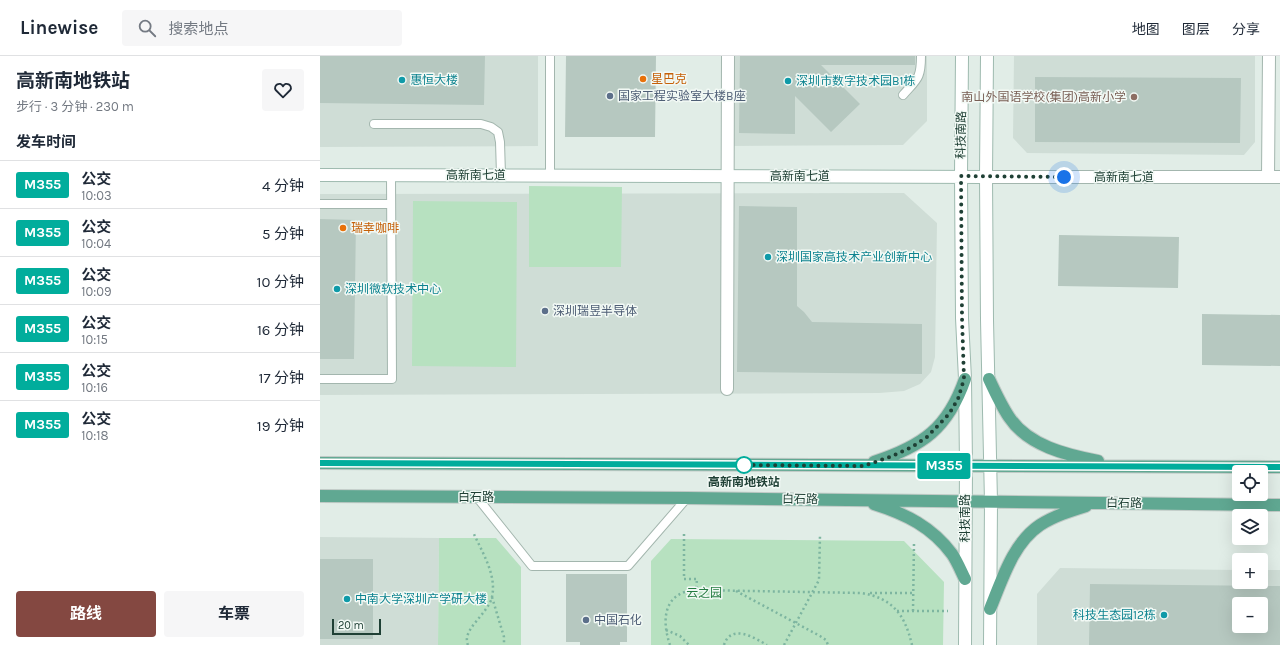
<!DOCTYPE html>
<html lang="zh">
<head>
<meta charset="utf-8">
<style>
  :root { --surface:#fff; --page:#f6f6f7; --text:#1f2937; --muted:#747a83; --line:#e0e1e3; --accent:#844841 }
  body { margin:0; font-family:Karla,"Noto Sans SC",sans-serif; background:var(--page); color:var(--text); height:100vh; display:flex; flex-direction:column; font-size:15px; white-space:nowrap }
  * { box-sizing:border-box; margin:0 }
  p { font-size:13px; color:var(--muted) }
  .icon { flex:none; width:22px; height:22px; fill:none; stroke:currentColor; stroke-width:2; stroke-linecap:round; stroke-linejoin:round }
  .map { position:relative; flex:1; overflow:hidden }
  .sheet { display:flex; flex-direction:column; background:var(--surface); width:320px }
  .sheet>* { flex:none }
  .badge { padding:0 8px; border-radius:3px; font-size:14px; line-height:26px }
  .tools { position:absolute; left:912px; top:409px; display:grid; gap:8px }
  .tools a { display:grid; place-items:center; width:36px; height:36px; border-radius:4px; background:var(--surface); box-shadow:0 4px 16px #0002; font-size:20px }
  .scale { position:absolute; left:12px; bottom:10px; width:49px; box-sizing:border-box; padding-left:4px; border:2px solid #1f4035; border-top:0; font-size:11px; line-height:14px; white-space:nowrap; color:#1f4035; -webkit-text-stroke:3px #f2f9f5; paint-order:stroke }
  .you { position:absolute; width:20px; height:20px; margin:-10px; border:3px solid #fff; border-radius:50%; background:#1a73e8; box-shadow:0 0 0 6px #1a73e833 }
  .map>.badge { position:absolute; translate:-50% -50%; box-shadow:0 0 0 2px #fff }
  h2 { padding:0 16px; font-size:15px; line-height:36px }
  .round { display:grid; place-items:center; flex:none; width:42px; height:42px; border-radius:4px; background:var(--page) }
  .overview { display:flex; align-items:center; justify-content:space-between; height:68px; padding:0 16px }
  h1 { font-size:19px; font-weight:700; line-height:30px }
  .button { display:flex; gap:8px; margin-top:auto; padding:8px 16px }
  .button a { flex:1; height:46px; border-radius:4px; background:var(--accent); color:#fff; font-size:16px; font-weight:700; line-height:46px; text-align:center }
  .button a+a { background:var(--page); color:var(--text) }
  ul { padding:0; list-style:none }
  li { display:flex; align-items:center; gap:12px; height:48px; padding:0 16px; border-top:1px solid var(--line) }
  li div { flex:1 }
  li b { display:block; font-size:15px }
  li em { font-style:normal }
  li .badge { min-width:44px; font-weight:700; text-align:center }
  header { display:flex; align-items:center; gap:24px; box-sizing:border-box; height:56px; padding:0 20px; background:var(--surface); border-bottom:1px solid var(--line) }
  header strong { font-size:19px }
  nav { display:flex; gap:22px; margin-inline-start:auto; font-size:14px }
  .search { width:280px; height:36px; background:var(--page); display:flex; align-items:center; gap:10px; box-sizing:border-box; padding:0 14px; border-radius:4px; color:var(--muted); font-size:15px }
  main { display:flex; flex:1; min-height:0 }
  .map>svg:first-child { display:block }
  .built { fill:#cfddd6; fill-rule:evenodd }
  .green { fill:#b7e1c0 }
  .building { fill:#b6c8c0; fill-rule:evenodd }
  .lines { fill:none; stroke-linecap:round; stroke-linejoin:round }
  .service-casing { stroke:#a3b6ae; stroke-width:10 }
  .minor-casing { stroke:#a3b6ae; stroke-width:14 }
  .secondary-casing { stroke:#9ebaaf; stroke-width:14 }
  .primary-casing { stroke:#c0cac6; stroke-width:14 }
  .path { stroke:#7db5a0; stroke-width:2.5; stroke-dasharray:2 3; stroke-linecap:butt }
  .service { stroke:#fff; stroke-width:8 }
  .minor { stroke:#fff; stroke-width:12 }
  .secondary { stroke:#fff; stroke-width:12 }
  .primary { stroke:#60a892; stroke-width:12 }
  .line-casing { stroke:#fff; stroke-width:9 }
  .line { stroke:#01ad9c; stroke-width:6 }
  .walk { stroke:#1f4035; stroke-width:4; stroke-dasharray:0 7.2 }
  .food-dot { fill:#e8710a; stroke:#f2f9f5; stroke-width:1.5 }
  .culture-dot { fill:#0f9aa8; stroke:#f2f9f5; stroke-width:1.5 }
  .service-dot { fill:#5c6f8a; stroke:#f2f9f5; stroke-width:1.5 }
  .education-dot { fill:#8d6e63; stroke:#f2f9f5; stroke-width:1.5 }
  .stop-dot { fill:#fff; stroke:#01ad9c; stroke-width:2 }
  .labels { text-anchor:middle; dominant-baseline:central; stroke-width:3; stroke-linejoin:round; paint-order:stroke }
  .food-label { font-size:12px; fill:#c56008; stroke:#f2f9f5; text-anchor:start }
  .culture-label { font-size:12px; fill:#0d838f; stroke:#f2f9f5; text-anchor:start }
  .service-label { font-size:12px; fill:#4e5e75; stroke:#f2f9f5; text-anchor:start }
  .education-label { font-size:12px; fill:#785e54; stroke:#f2f9f5; text-anchor:end }
  .street-label { font-size:12px; fill:#1f4035; stroke:#f2f9f5 }
  .stop-label { font-size:12px; font-weight:bold; fill:#1f4035; stroke:#f2f9f5 }
  .park-label { font-size:12px; fill:#247c41; stroke:#f2f9f5 }
</style>
</head>
<body>
<header>
<strong>Linewise</strong>
<div class="search"><svg class="icon" aria-label="search" viewBox="0 0 24 24"><circle cx="10" cy="10" r="6"/><path d="M15 15l6 6"/></svg>搜索地点</div>
<nav><a>地图</a><a>图层</a><a>分享</a></nav>
</header>
<main>
<section class="sheet">
<div class="overview"><div><h1>高新南地铁站</h1><p>步行 · 3 分钟 · 230 m</p></div><a class="round"><svg class="icon" aria-label="heart" viewBox="0 0 24 24"><path d="M12 20l-8-8c-3-5 5-10 8-4 3-6 11-1 8 4z"/></svg></a></div>
<h2>发车时间</h2>
<ul>
<li><span class="badge" style="background:#01ad9c;color:#fff">M355</span><div><b>公交</b><p>10:03</p></div><em>4 分钟</em></li>
<li><span class="badge" style="background:#01ad9c;color:#fff">M355</span><div><b>公交</b><p>10:04</p></div><em>5 分钟</em></li>
<li><span class="badge" style="background:#01ad9c;color:#fff">M355</span><div><b>公交</b><p>10:09</p></div><em>10 分钟</em></li>
<li><span class="badge" style="background:#01ad9c;color:#fff">M355</span><div><b>公交</b><p>10:15</p></div><em>16 分钟</em></li>
<li><span class="badge" style="background:#01ad9c;color:#fff">M355</span><div><b>公交</b><p>10:16</p></div><em>17 分钟</em></li>
<li><span class="badge" style="background:#01ad9c;color:#fff">M355</span><div><b>公交</b><p>10:18</p></div><em>19 分钟</em></li>
</ul>
<div class="button"><a>路线</a><a>车票</a></div>
</section>
<div class="map">
<svg width="960" height="589" viewBox="0 0 960 589">
  <rect width="100%" height="100%" fill="#e1ede7"/>
  <path class="built" d="M 0,0 L 218,0 L 218,90 L 0,91 Z
    M 408,0 L 607,0 L 607,65 L 583,89 L 408,90 Z
    M 694,0 L 935,0 L 935,86 L 924,99 L 707,97 L 693,82 Z
    M 584,137 L 617,167 L 615,301 L 611,316 L 600,328 L 584,335 L 559,337 L 0,339 L 0,138 Z
    M 0,481 L 119,482 L 118,589 L 0,589 Z
    M 740,512 L 919,514 L 919,526 L 941,526 L 941,514 L 960,514 L 960,589 L 717,589 L 717,538 ZM 919,548 L 941,548 L 941,570 L 919,570 Z"/>
  <path class="green" d="M 209,130 L 302,131 L 301,211 L 209,211 Z
    M 93,145 L 197,146 L 196,311 L 92,310 Z
    M 119,482 L 176,482 L 201,511 L 201,589 L 118,589 Z
    M 351,483 L 584,485 L 624,526 L 623,589 L 331,589 L 331,505 Z"/>
  <path class="building" d="M 0,0 L 165,0 L 164,49 L 0,47 Z
    M 246,0 L 336,0 L 335,81 L 245,81 Z
    M 420,0 L 595,0 L 595,9 L 501,9 L 540,48 L 511,76 L 475,40 L 475,78 L 419,77 Z
    M 715,21 L 921,22 L 920,87 L 715,86 Z
    M 419,150 L 477,151 L 477,250 L 484,256 L 492,266 L 602,268 L 602,318 L 417,316 Z
    M 0,163 L 36,164 L 34,303 L 0,303 Z
    M 739,179 L 859,181 L 858,232 L 738,230 Z
    M 882,258 L 960,259 L 960,310 L 882,309 Z
    M 0,503 L 53,503 L 53,583 L 0,583 Z
    M 246,518 L 307,518 L 307,586 L 300,586 L 300,589 L 260,589 L 260,586 L 246,586 Z
    M 770,528 L 960,530 L 960,589 L 769,589 ZM 919,548 L 941,548 L 941,570 L 919,570 Z"/>
  <g class="lines">
    <g class="service-casing">
      <path id="service" d="M 583,39 C 597,23 601,23 601,0
        M 54,68 L 161,68 L 171,71 L 178,76 L 180,86 L 181,119
        M 230,119 L 230,0
        M 0,148 L 71,148
        M 0,323 L 72,323 L 71,119
        M 156,440 L 212,510 L 308,510 L 367,442"/>
    </g>
    <g class="minor-casing">
      <path id="minor" d="M 666,121 L 960,121
        M 948,121 L 949,0
        M 407,333 L 408,0"/>
    </g>
    <g class="secondary-casing">
      <path id="secondary" d="M 642,0 L 641,120 L 642,262 L 645,323 L 646,410 L 645,589
        M 667,0 L 666,121 L 667,264 L 671,446 L 670,589
        M 0,119 L 666,121"/>
    </g>
    <g class="primary-casing">
      <path id="primary" d="M 669,323 C 675,336 681,349 689,361 C 708,390 747,399 778,405
        M 554,406 C 603,390 628,372 645,323
        M 0,407 L 960,411
        M 0,440 L 367,442 L 960,449
        M 554,448 C 586,458 612,471 632,498 C 637,505 641,515 645,523
        M 670,553 C 682,524 693,487 720,469 C 734,460 750,455 766,450"/>
    </g>
    <path class="path" d="M 364,478 L 364,523 L 377,523 L 376,534
      M 416,535 L 500,580 L 506,584 L 508,589
      M 550,537 L 594,537
      M 172,541 L 184,581 L 184,589
      M 577,555 L 628,555
      M 593,555 L 594,487
      M 346,574 L 360,580 L 369,589
      M 148,589 C 141,574 168,558 172,541 C 177,519 162,496 153,476
      M 350,589 C 341,563 344,536 376,534 L 541,537 C 573,542 585,559 592,589
      M 404,589 C 411,567 435,582 447,589
      M 464,589 L 499,524 L 500,479"/>
    <use href="#service" class="service"/>
    <use href="#minor" class="minor"/>
    <use href="#secondary" class="secondary"/>
    <use href="#primary" class="primary"/>
  </g>
  <g class="lines">
    <g class="line-casing">
      <path id="line" d="M 0,407 L 960,411"/>
    </g>
    <use href="#line" class="line"/>
    <path class="walk" d="M 424,409 L 418,409 L 543,410 L 570,401 L 592,391 L 607,381 L 629,358 L 638,343 L 644,323 L 642,262 L 641,120 L 744,121"/>
  </g>
  <g class="food-dot">
    <circle cx="323" cy="23" r="4"/>
    <circle cx="23" cy="172" r="4"/>
  </g>
  <g class="culture-dot">
    <circle cx="82" cy="24" r="4"/>
    <circle cx="468" cy="25" r="4"/>
    <circle cx="448" cy="201" r="4"/>
    <circle cx="17" cy="233" r="4"/>
    <circle cx="27" cy="543" r="4"/>
    <circle cx="844" cy="559" r="4"/>
  </g>
  <g class="service-dot">
    <circle cx="290" cy="40" r="4"/>
    <circle cx="225" cy="255" r="4"/>
    <circle cx="266" cy="564" r="4"/>
  </g>
  <circle class="education-dot" cx="814" cy="41" r="4"/>
  <circle class="stop-dot" cx="424" cy="409" r="8"/>
  <g class="labels">
    <g class="food-label">
      <text x="331" y="23">星巴克</text>
      <text x="31" y="172">瑞幸咖啡</text>
    </g>
    <g class="culture-label">
      <text x="90" y="24">惠恒大楼</text>
      <text x="476" y="25">深圳市数字技术园B1栋</text>
      <text x="456" y="201">深圳国家高技术产业创新中心</text>
      <text x="25" y="233">深圳微软技术中心</text>
      <text x="35" y="543">中南大学深圳产学研大楼</text>
      <text x="836" y="559" text-anchor="end">科技生态园12栋</text>
    </g>
    <g class="service-label">
      <text x="298" y="40">国家工程实验室大楼B座</text>
      <text x="233" y="255">深圳瑞昱半导体</text>
      <text x="274" y="564">中国石化</text>
    </g>
    <g class="education-label">
      <text x="806" y="41">南山外国语学校(集团)高新小学</text>
    </g>
    <g class="street-label">
      <text transform="translate(641 79) rotate(-89)">科技南路</text>
      <text x="156" y="119">高新南七道</text>
      <text x="480" y="120">高新南七道</text>
      <text x="804" y="121">高新南七道</text>
      <text x="156" y="441">白石路</text>
      <text transform="translate(480 443) rotate(1)">白石路</text>
      <text transform="translate(804 447) rotate(1)">白石路</text>
      <text transform="translate(645 462) rotate(-90)">科技南路</text>
    </g>
    <g class="stop-label">
      <text x="424" y="426">高新南地铁站</text>
    </g>
    <g class="park-label">
      <text x="384" y="537">云之园</text>
    </g>
  </g>
</svg>
<div class="tools">
<a><svg class="icon" aria-label="locate" viewBox="0 0 24 24"><circle cx="12" cy="12" r="6"/><path d="M12 2v4M12 18v4M2 12h4M18 12h4"/></svg></a>
<a><svg class="icon" aria-label="layers" viewBox="0 0 24 24"><path d="M12 4l9 5-9 5-9-5zM3 14l9 5 9-5"/></svg></a>
<a>+</a>
<a>−</a>
</div>
<div class="scale">20 m</div>
<div class="you" style="left:744px;top:121px"></div>
<b class="badge" style="left:624px;top:410px;background:#01ad9c;color:#fff">M355</b>
</div>
</main>
</body>
</html>
